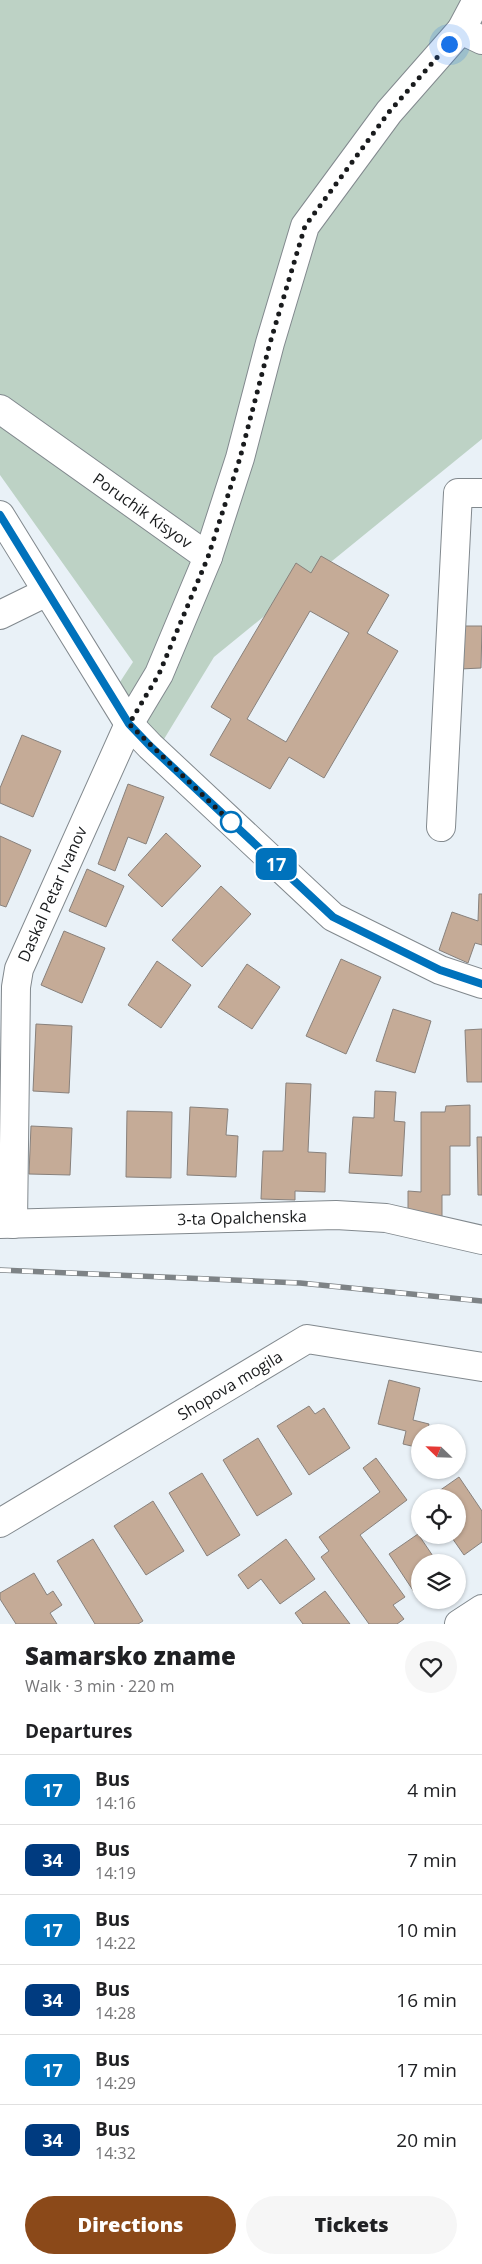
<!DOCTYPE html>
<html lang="en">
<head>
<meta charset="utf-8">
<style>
  :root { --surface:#fff; --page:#f6f6f6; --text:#202124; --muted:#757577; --line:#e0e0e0; --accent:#8b4919 }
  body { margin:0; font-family:"Open Sans",sans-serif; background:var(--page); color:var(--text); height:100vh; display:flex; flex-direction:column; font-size:19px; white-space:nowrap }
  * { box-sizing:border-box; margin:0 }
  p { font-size:16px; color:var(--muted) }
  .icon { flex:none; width:28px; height:28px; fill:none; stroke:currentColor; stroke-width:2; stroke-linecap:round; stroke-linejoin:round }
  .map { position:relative; height:1624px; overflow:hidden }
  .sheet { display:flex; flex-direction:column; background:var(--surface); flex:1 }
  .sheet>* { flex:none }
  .badge { padding:0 10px; border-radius:8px; font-size:18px; line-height:32px }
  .needle { width:32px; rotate:293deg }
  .buttons { position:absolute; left:411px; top:1424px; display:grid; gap:10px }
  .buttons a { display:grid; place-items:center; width:55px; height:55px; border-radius:50%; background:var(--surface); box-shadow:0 1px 4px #0004; font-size:25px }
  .you { position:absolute; width:25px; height:25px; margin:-12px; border:4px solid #fff; border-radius:50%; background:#1a73e8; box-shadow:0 0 0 8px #1a73e833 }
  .map>.badge { position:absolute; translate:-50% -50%; box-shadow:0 0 0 2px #fff }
  h2 { padding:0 25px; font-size:19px; line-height:45px }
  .round { display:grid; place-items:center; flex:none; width:52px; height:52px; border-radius:26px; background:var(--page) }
  .overview { display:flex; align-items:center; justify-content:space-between; height:85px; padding:0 25px }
  h1 { font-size:24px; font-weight:800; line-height:38px }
  .cta { display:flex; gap:10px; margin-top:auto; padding:10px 25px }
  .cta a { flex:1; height:58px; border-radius:30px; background:var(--accent); color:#fff; font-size:20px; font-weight:800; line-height:58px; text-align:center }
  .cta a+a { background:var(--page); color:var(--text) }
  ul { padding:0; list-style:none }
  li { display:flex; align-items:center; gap:15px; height:70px; padding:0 25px; border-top:1px solid var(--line) }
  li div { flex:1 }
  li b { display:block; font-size:19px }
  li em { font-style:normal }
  li .badge { min-width:55px; font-weight:700; text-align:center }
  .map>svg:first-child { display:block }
  .green { fill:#bdd2c5 }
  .building { fill:#c5ab97; stroke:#88817c; fill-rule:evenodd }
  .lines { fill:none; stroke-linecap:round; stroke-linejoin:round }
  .minor-casing { stroke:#82898e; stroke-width:30 }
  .minor { stroke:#fff; stroke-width:28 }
  .rail-casing { stroke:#7e8386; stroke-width:5.5 }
  .rail { stroke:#fff; stroke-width:4; stroke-dasharray:11; stroke-linecap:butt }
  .line-casing { stroke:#fff; stroke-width:11 }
  .line { stroke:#0072bc; stroke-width:8 }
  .walk { stroke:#191b1d; stroke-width:5; stroke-dasharray:0 9 }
  .stop-dot { fill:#fff; stroke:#0072bc; stroke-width:2.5 }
  .labels { text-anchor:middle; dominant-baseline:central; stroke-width:5; stroke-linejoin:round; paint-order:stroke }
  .street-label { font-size:16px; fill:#191b1d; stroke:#fff }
</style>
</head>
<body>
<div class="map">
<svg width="482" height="1624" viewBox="0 0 482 1624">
  <rect width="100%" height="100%" fill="#e9f1f7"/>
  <path class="green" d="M 0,0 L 482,0 L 482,439 L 214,657 L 161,744 L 118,685 L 133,662 L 0,475 Z"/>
  <path class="building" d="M 321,556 L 389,595 L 367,633 L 398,651 L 324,778 L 289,757 L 270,789 L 210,755 L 231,719 L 211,707 L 296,563 L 311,573 ZM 310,611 L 349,633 L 286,742 L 247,719 Z
    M 459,626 L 482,626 L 481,668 L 460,669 Z
    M 22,735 L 61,751 L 33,817 L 0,803 L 0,788 Z
    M 128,784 L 164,797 L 146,844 L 128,837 L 115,871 L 98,864 Z
    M 166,833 L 201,866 L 162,907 L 128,875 Z
    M 0,836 L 31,850 L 6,907 L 0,905 Z
    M 87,869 L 124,886 L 106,927 L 69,911 Z
    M 221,886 L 251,914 L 202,967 L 172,940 Z
    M 479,894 L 482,894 L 482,945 L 475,943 L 468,963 L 439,950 L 452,912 L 478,921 Z
    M 64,931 L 105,948 L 82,1003 L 41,985 Z
    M 341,959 L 381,977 L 346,1054 L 306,1036 Z
    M 157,961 L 191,985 L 161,1028 L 128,1005 Z
    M 247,964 L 280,987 L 252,1029 L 218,1007 Z
    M 393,1009 L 431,1021 L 415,1073 L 376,1061 Z
    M 36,1024 L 72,1026 L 69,1093 L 33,1091 Z
    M 482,1029 L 482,1082 L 467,1082 L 465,1030 Z
    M 286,1083 L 311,1084 L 308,1152 L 326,1153 L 325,1192 L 295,1191 L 295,1200 L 261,1199 L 263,1151 L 283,1151 Z
    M 375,1091 L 396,1092 L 394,1121 L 405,1122 L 402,1176 L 349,1173 L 353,1117 L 374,1118 Z
    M 470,1105 L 470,1146 L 450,1146 L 450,1195 L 442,1195 L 442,1217 L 408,1217 L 408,1191 L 421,1192 L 421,1112 L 445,1112 L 446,1106 Z
    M 190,1107 L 228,1109 L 226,1135 L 238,1136 L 236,1177 L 187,1175 Z
    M 127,1111 L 172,1112 L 171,1178 L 126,1177 Z
    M 31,1126 L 72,1128 L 70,1175 L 29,1174 Z
    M 477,1137 L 482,1137 L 482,1195 L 478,1195 Z
    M 389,1380 L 420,1388 L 413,1420 L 429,1424 L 427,1432 L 420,1432 L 420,1448 L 403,1444 L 406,1431 L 378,1424 Z
    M 309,1406 L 315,1414 L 324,1408 L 350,1448 L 309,1475 L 277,1426 Z
    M 258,1438 L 292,1494 L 257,1516 L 223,1460 Z
    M 376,1458 L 407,1500 L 360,1535 L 405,1597 L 393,1605 L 404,1619 L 397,1624 L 369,1624 L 321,1557 L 329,1551 L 319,1537 L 380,1492 L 363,1468 Z
    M 202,1473 L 240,1535 L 207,1556 L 169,1493 Z
    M 459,1477 L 482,1511 L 482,1542 L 464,1555 L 450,1535 L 458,1535 L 458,1498 L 429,1498 Z
    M 153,1501 L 184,1551 L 146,1575 L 114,1526 Z
    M 418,1534 L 437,1562 L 420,1562 L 420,1601 L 389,1554 Z
    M 93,1539 L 143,1621 L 138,1624 L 95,1624 L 57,1561 Z
    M 286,1539 L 315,1579 L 280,1604 L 261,1579 L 248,1589 L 238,1575 Z
    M 34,1573 L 47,1595 L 53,1591 L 62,1605 L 50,1613 L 57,1624 L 16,1624 L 0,1599 L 0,1593 Z
    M 325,1591 L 350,1624 L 303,1624 L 295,1613 Z"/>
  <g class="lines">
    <g class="minor-casing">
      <g id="minor">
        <path d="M 461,30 L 482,40"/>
        <path id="s1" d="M 0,409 L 208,557 L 159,674 L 129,724 L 19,969 L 16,987 L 13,1224"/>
        <path d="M 0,515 L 129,724 L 150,746 L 333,917 L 440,970 L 482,984"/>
        <path d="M 208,557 L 240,458 L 270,343 L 305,226 L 389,112 L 461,30 L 477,0"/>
        <path d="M 0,615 L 47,592"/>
        <path d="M 441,827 L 458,493 L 482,493"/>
        <path id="s2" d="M 0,1224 L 336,1215 L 386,1218 L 482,1240"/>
        <path id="s3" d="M 0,1523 L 307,1339 L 482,1367"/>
        <path d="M 459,1624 L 482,1609"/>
      </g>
    </g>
    <use href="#minor" class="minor"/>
    <g class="rail-casing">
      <path id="rail" d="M 0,1270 L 300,1283 L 482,1301"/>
    </g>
    <use href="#rail" class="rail"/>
  </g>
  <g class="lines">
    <g class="line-casing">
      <path id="line" d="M 0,515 L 129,724 L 150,746 L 333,917 L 440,970 L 482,984"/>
    </g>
    <use href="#line" class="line"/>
    <path class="walk" d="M 231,822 L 236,827 L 129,724 L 159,674 L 208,557 L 240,458 L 270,343 L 305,226 L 389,112 L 449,44"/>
  </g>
  <circle class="stop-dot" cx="231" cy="822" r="10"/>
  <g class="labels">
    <g class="street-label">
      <text stroke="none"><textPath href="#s1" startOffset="175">Poruchik Kisyov</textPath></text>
      <text transform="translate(52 894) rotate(-66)">Daskal Petar Ivanov</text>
      <text stroke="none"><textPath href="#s2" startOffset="242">3-ta Opalchenska</textPath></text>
      <text stroke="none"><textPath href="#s3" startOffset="268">Shopova mogila</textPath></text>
    </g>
  </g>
</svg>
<div class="buttons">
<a><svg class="needle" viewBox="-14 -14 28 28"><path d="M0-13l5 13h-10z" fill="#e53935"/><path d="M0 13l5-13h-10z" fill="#757577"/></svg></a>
<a><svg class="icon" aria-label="locate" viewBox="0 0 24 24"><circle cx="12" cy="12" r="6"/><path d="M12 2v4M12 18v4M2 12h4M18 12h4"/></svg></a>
<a><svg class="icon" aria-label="layers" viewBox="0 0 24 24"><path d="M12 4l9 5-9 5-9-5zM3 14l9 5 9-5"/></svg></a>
</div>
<div class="you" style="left:449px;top:44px"></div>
<b class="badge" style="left:276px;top:864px;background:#0072bc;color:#fff">17</b>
</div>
<section class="sheet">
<div class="overview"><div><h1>Samarsko zname</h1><p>Walk · 3 min · 220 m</p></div><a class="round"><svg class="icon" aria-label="heart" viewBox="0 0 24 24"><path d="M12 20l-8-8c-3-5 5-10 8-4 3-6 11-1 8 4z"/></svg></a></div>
<h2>Departures</h2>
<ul>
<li><span class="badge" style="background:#0072bc;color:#fff">17</span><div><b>Bus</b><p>14:16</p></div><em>4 min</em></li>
<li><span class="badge" style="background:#003b80;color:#fff">34</span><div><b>Bus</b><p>14:19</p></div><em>7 min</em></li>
<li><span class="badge" style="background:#0072bc;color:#fff">17</span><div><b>Bus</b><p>14:22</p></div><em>10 min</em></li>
<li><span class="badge" style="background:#003b80;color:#fff">34</span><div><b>Bus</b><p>14:28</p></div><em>16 min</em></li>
<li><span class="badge" style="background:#0072bc;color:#fff">17</span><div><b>Bus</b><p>14:29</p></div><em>17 min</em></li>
<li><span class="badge" style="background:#003b80;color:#fff">34</span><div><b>Bus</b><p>14:32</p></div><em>20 min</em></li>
</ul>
<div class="cta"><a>Directions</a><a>Tickets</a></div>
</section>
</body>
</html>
